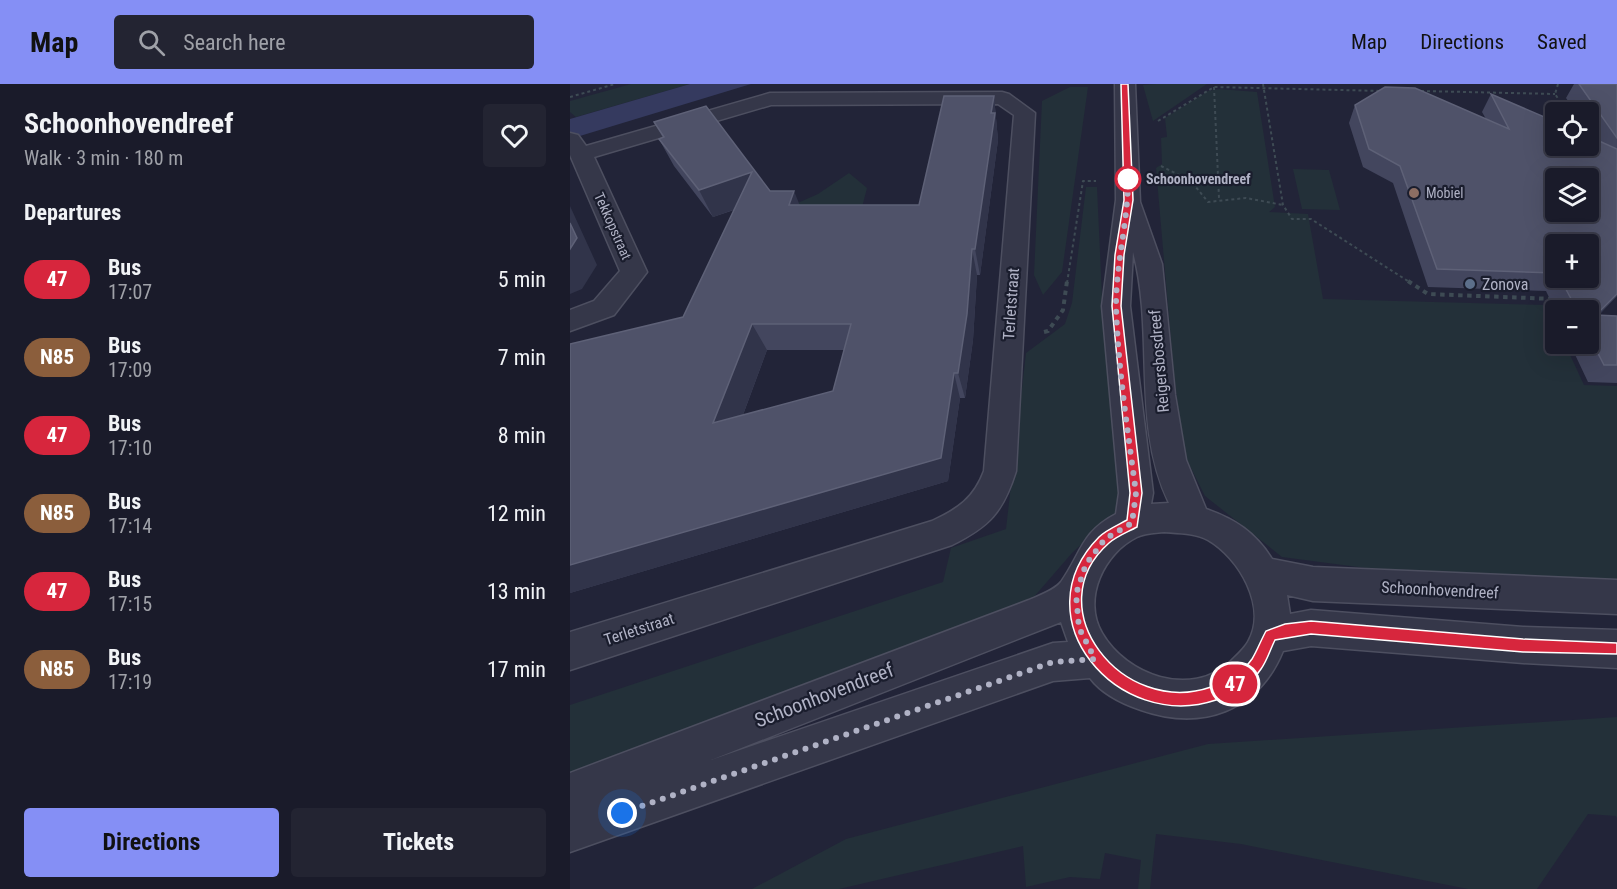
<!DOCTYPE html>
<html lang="en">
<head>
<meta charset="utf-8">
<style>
  :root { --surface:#1a1b2a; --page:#232432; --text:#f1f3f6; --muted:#9fa1a8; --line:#383947; --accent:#858ff5 }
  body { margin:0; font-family:"Roboto Condensed",sans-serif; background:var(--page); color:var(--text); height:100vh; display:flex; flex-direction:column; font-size:22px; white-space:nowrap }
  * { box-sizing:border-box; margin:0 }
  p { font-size:20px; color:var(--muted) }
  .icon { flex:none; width:33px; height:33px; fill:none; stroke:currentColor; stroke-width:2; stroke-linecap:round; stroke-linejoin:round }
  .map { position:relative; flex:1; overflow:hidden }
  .details { display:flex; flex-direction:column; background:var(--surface); width:570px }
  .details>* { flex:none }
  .badge { padding:0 12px; border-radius:20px; font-size:21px; line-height:39px }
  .fabs { position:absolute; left:975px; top:18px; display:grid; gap:12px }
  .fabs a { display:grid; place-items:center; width:54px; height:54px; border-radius:6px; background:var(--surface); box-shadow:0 6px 24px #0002,0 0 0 2px var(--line); font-size:30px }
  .you { position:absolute; width:30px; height:30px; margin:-15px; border:4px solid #fff; border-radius:50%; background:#1a73e8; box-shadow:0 0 0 9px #1a73e833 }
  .map>.badge { position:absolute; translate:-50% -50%; box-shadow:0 0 0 3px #fff }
  h2 { padding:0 24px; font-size:22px; line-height:54px }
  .round { display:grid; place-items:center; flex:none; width:63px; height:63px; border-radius:6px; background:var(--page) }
  .summary { display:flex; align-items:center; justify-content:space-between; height:102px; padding:0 24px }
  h1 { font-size:28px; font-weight:700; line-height:45px }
  .primary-button { display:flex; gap:12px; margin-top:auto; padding:12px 24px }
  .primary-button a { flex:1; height:69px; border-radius:6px; background:var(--accent); color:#111; font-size:24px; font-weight:700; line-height:69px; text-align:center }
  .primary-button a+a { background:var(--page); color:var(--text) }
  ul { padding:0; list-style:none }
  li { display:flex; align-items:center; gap:18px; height:78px; padding:0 24px }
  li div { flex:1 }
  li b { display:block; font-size:22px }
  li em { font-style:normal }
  li .badge { min-width:66px; font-weight:700; text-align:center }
  header { display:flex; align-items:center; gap:36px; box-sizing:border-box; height:84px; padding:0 30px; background:var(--accent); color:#111 }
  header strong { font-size:28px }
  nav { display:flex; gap:33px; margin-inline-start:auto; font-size:21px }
  .search { width:420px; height:54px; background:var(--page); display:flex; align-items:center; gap:15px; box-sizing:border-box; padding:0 21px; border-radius:6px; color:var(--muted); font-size:22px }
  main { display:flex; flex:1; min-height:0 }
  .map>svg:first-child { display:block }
  .green { fill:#233039 }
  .water { fill:#353a5f }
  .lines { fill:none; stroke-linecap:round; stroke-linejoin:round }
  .minor-casing { stroke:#4d4f60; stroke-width:3 }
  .path-far1 { stroke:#3e4b54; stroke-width:2; stroke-dasharray:3 3; stroke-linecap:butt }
  .path { stroke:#3e4b54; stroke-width:4; stroke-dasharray:4.5 4.5; stroke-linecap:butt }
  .minor { fill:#353749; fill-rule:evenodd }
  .wall { fill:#43465e; fill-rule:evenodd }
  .shaded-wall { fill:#31344a }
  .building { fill:#4f5269; stroke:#5e6177; stroke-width:1.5; fill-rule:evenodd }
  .line { fill:#d7263d; stroke:#fff; stroke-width:1.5 }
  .walk { stroke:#b0b2c5; stroke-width:6; stroke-dasharray:0 10.8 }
  .stop-dot { fill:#fff; stroke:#d7263d; stroke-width:3 }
  .education-dot { fill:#8d6e63; stroke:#1a1d2d; stroke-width:2 }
  .service-dot { fill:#5c6f8a; stroke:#1a1d2d; stroke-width:2 }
  .labels { text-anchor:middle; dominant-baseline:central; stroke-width:4.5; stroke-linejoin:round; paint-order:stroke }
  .far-stop-label { font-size:14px; font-weight:bold; fill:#b0b2c5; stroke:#1a1d2d; text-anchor:start }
  .far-poi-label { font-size:14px; fill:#b0b2c5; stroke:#1a1d2d; text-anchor:start }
  .far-street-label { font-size:14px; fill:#b0b2c5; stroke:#1a1d2d }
  .poi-label { font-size:16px; fill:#b0b2c5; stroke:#1a1d2d; text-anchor:start }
  .street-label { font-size:16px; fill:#b0b2c5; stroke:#1a1d2d }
  .near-street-label { font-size:20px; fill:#b0b2c5; stroke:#1a1d2d }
</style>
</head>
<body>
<header>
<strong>Map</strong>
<div class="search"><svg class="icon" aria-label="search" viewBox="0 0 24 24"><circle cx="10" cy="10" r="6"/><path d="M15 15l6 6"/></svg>Search here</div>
<nav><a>Map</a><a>Directions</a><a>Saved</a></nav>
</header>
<main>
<section class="details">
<div class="summary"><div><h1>Schoonhovendreef</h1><p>Walk · 3 min · 180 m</p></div><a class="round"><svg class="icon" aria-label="heart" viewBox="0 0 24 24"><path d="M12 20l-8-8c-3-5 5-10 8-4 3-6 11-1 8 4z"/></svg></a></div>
<h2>Departures</h2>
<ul>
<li><span class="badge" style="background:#d7263d;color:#fff">47</span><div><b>Bus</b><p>17:07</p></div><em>5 min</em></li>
<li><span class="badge" style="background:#8b5e3c;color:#fff">N85</span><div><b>Bus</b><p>17:09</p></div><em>7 min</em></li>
<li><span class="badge" style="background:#d7263d;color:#fff">47</span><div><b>Bus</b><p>17:10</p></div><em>8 min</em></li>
<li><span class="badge" style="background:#8b5e3c;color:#fff">N85</span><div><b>Bus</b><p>17:14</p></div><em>12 min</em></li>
<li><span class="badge" style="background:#d7263d;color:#fff">47</span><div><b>Bus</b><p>17:15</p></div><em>13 min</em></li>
<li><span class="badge" style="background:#8b5e3c;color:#fff">N85</span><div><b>Bus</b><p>17:19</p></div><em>17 min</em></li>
</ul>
<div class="primary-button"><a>Directions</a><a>Tickets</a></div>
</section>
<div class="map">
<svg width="1047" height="805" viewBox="0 0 1047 805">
  <rect width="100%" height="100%" fill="#222438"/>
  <path class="green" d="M 61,0 L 120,0 L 6,33 L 0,28 L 0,17 Z
    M 586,0 L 637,0 L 583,37 L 573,1 Z
    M 500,3 L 518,3 L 492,188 L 473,211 L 464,191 L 472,17 Z
    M 649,5 L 687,8 L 705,123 L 699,128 L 738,130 L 753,215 L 977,221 L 985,239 L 986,260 L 995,260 L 1014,301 L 1047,302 L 1047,504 L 887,496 L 712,473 L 635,412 L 614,370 L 604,291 L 586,84 L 592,80 L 591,54 L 597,53 L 595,34 L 638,7 Z
    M 723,85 L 759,86 L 770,126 L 732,125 Z
    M 279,89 L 297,104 L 290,131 L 205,129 L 248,110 Z
    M 516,103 L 527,103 L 532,212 L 556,419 L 502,469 L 463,514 L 49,675 L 0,691 L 0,621 L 373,498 L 381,464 L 436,445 L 456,269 L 495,240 L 502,219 Z
    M 1047,633 L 1047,734 L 1046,732 L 1018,730 L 967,805 L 898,805 L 671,760 L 586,750 L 580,805 L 568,805 L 571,776 L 535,769 L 530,795 L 500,793 L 456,803 L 453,762 L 269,805 L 182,805 L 276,755 L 638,660 Z"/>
  <path class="water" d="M 120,0 L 181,0 L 0,55 L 0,35 Z"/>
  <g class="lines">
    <g class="minor-casing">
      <path id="minor" d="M 545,0 L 565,0 L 570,118 L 592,180 L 605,311 L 616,376 L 636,425 C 665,435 686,449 702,475 L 743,483 L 1047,496 L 1047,530 L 743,517 L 717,511 L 720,530 L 741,526 L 953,543 L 1047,546 L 1047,584 L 953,579 L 741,562 L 713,567 C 688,628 631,647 571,626 C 553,620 532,610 520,594 L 483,597 L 0,768 L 0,689 L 459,516 C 468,512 485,506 491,498 C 511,470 511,448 546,430 L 549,409 L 532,222 L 546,116 ZM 563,168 C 585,250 561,340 599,419 L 581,420 L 583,409 L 560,222 ZM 594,448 C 608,449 626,449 638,456 C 669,474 698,523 678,558 C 674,565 666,572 660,578 C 621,614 557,592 532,549 C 512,515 534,469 567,453 C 575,449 585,449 594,448 ZM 491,538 L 498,558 L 483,559 L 141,676 Z
        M 432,8 L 439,10 L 465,29 L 446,387 C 433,428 420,442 382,461 L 0,586 L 0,548 L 362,437 C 388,425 404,414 414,387 L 444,31 L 428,20 L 201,21 L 24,73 L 77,188 L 44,231 L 0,247 L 0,226 L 24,217 L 50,187 L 0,71 L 0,49 L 8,51 L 16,62 L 200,9 Z"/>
    </g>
    <path class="path-far1" d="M 693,0 L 713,121 L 722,135 L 741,135 L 841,199
      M 988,0 L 985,10 L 997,28
      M 644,3 L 649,114
      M 851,7 L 985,10
      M 0,13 L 45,0
      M 588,37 L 644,3 L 813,7
      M 591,82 L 621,97 L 638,118 L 676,114 L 713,121
      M 497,199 L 513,97 L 526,97"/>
    <path class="path" d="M 838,197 L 858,210 L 984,215
      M 474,248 L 478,247 L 493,226 L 497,197"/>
    <use href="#minor" class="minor"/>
  </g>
  <path class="wall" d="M 1004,0 L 1047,0 L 1047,212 L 1028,232 L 1047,232 L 1047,299 L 1018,298 L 1000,260 L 1018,260 L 1018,226 L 986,226 L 986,228 L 976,207 L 858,203 L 823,99 L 793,83 L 779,39 L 785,21 L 916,35 L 912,28 L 921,10 L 1023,55 L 1018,47 L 1018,28 L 1006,28 L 996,14 ZM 986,160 L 1018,194 L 986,194 Z
    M 424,12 L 428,56 L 410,191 L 407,191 L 403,256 L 395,314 L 390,314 L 378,397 L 0,509 L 113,233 L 164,126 L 143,133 L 104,82 L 89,55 L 93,54 L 84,38 L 200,107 L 230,121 L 349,121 ZM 197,266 L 274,266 L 263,307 L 173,331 Z"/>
  <path class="shaded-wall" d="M 424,12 L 428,56 L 410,191 L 405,165 Z
    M 182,88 L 194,115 L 143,133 L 129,106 Z
    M 224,107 L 235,134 L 219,121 Z
    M 0,122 L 27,181 L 12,205 L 0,210 Z
    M 402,165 L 407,191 L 403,256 L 395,314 L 388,289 Z
    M 1047,210 L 1047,212 L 1018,241 L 1026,231 Z
    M 182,240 L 197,266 L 161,363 L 143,339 Z
    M 384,289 L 390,314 L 378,397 L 0,509 L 0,481 Z"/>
  <path class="building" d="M 1009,0 L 1047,0 L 1047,54 Z
    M 815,3 L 845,4 L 939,45 L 921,10 L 986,38 L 986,62 L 1018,62 L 1018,52 L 1047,65 L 1047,210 L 1026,231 L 1047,232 L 1047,281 L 1034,281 L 1018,250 L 1018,226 L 1007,226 L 990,194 L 1018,194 L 1018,160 L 986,160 L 986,189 L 867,185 L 830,82 L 799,65 L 785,21 ZM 986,94 L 1018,94 L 1018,128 L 986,128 Z
    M 374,12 L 424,12 L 421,29 L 425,29 L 405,165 L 402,165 L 397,230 L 388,289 L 384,289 L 371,374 L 0,481 L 0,260 L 113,233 L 182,88 L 129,106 L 89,55 L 94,53 L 84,38 L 136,22 L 200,107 L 224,107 L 219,121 L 349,121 ZM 182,240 L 281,240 L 263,307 L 143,339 Z
    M 0,139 L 7,154 L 0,165 Z"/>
  <path class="line" d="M 551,0 L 558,0 L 563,116 L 554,171 L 551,222 L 572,409 L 567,443 C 558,448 547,452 539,459 C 466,523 552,634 641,603 C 656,598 672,589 682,575 C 687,567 691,556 696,547 L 715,540 L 741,537 L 953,555 L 1047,559 L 1047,570 L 953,568 L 741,550 L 705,556 C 700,566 697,577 691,585 C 681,600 663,610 646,616 C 548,649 449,534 529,453 C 536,446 548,441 557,436 L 560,409 L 542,222 L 545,171 L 554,116 Z"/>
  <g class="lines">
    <path class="walk" d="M 52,729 L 483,578 L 525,575 L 509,544 L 506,510 L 516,480 L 535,455 L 562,439 L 566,409 C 558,348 548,285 546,222 C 546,180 558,138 558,95"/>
  </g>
  <circle class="stop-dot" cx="558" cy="95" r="12"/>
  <circle class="education-dot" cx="844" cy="109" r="6"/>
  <circle class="service-dot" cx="900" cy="200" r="6"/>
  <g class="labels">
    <g class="far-stop-label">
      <text x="576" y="95">Schoonhovendreef</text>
    </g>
    <g class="far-poi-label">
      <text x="856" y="109">Mobiel</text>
    </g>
    <g class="far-street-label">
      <text transform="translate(43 142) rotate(66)">Tekkopstraat</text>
    </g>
    <g class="poi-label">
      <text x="912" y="200">Zonova</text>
    </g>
    <g class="street-label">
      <text transform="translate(441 220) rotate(-86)">Terletstraat</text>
      <text transform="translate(589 277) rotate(-95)">Reigersbosdreef</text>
      <text transform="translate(870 506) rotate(3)">Schoonhovendreef</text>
      <text transform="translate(69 545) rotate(-18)">Terletstraat</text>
    </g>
    <g class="near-street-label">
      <text transform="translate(254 611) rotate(-21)">Schoonhovendreef</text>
    </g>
  </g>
</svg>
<div class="fabs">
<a><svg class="icon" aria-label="locate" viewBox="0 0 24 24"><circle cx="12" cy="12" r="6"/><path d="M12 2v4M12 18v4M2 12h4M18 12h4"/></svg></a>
<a><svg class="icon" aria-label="layers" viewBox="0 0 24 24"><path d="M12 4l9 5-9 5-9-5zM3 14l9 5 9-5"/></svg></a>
<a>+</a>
<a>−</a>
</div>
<div class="you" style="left:52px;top:729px"></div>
<b class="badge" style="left:665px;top:600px;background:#d7263d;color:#fff">47</b>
</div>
</main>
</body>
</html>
